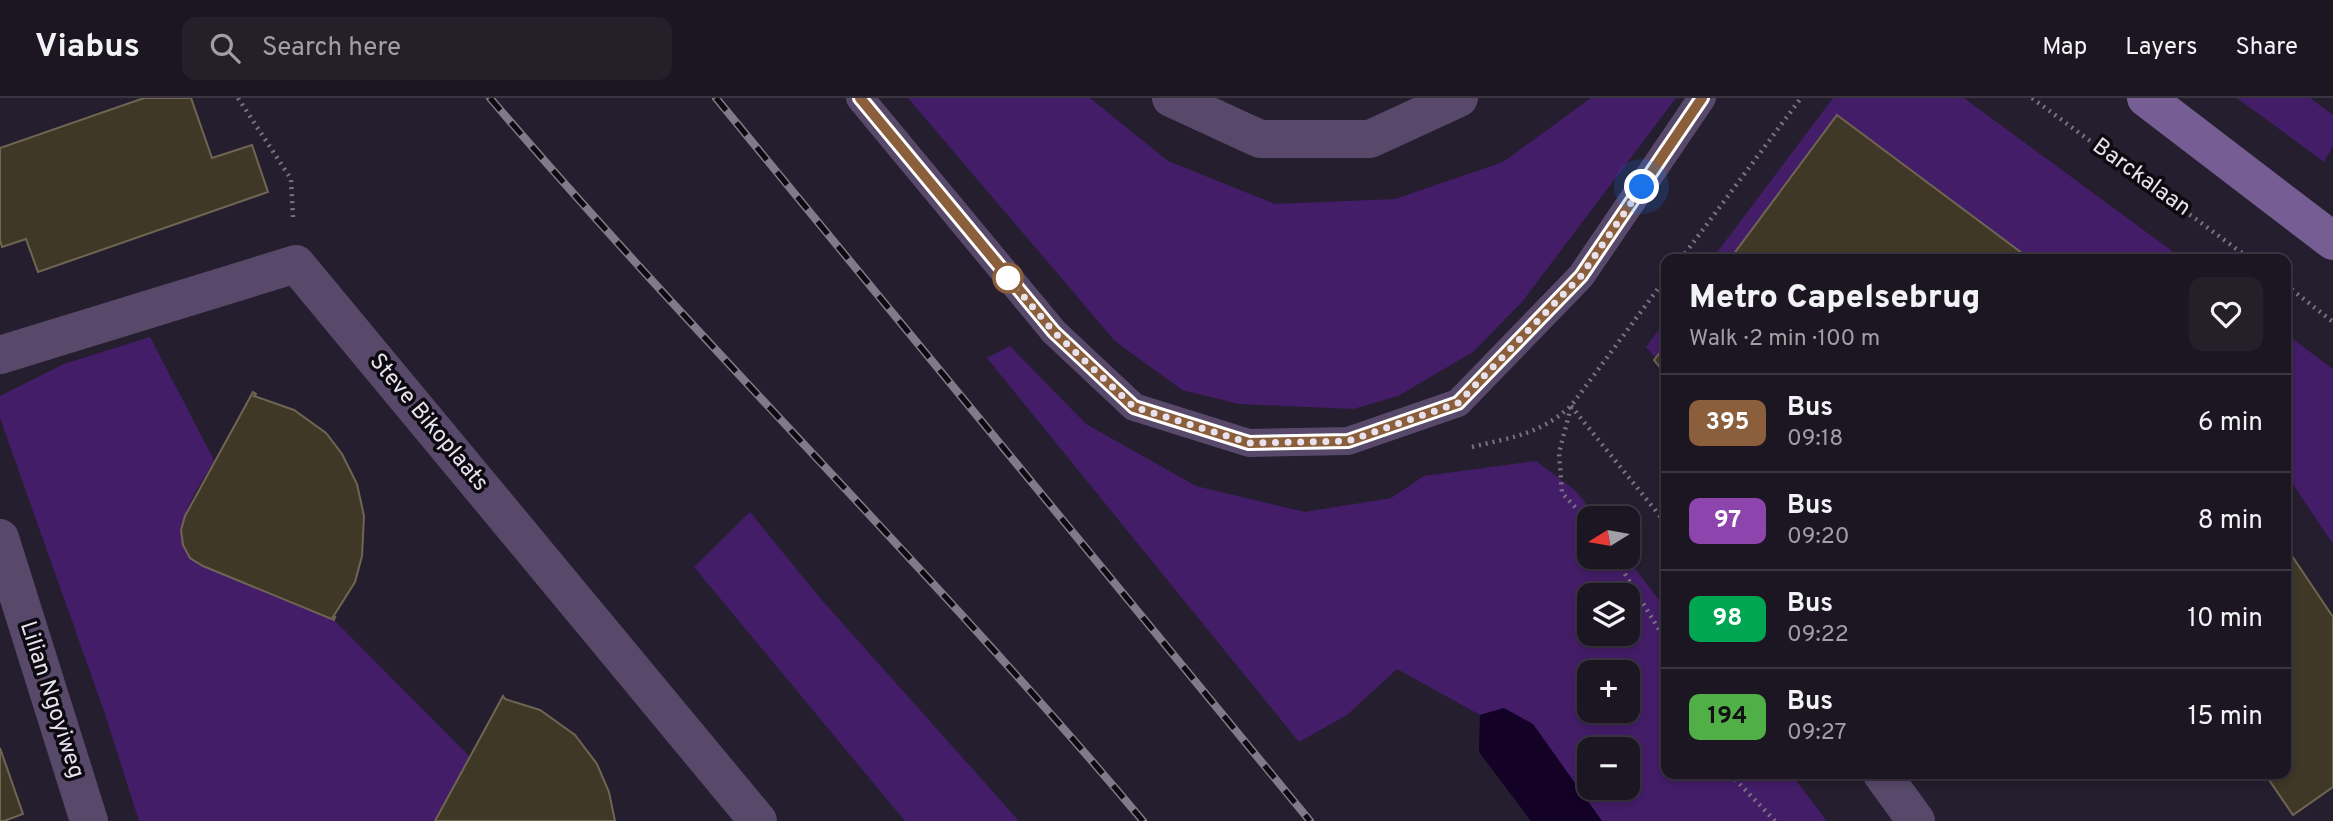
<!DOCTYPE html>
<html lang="en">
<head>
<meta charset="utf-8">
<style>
  :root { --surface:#1c1622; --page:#251f2a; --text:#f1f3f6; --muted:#a09fa5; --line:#3a3540 }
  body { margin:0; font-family:Overpass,sans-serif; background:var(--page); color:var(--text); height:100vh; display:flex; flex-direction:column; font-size:26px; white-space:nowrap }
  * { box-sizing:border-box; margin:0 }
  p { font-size:23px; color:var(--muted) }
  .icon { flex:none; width:38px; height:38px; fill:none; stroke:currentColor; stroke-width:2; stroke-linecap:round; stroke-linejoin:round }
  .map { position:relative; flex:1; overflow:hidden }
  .details { position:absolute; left:1661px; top:156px; width:630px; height:525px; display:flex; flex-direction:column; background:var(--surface); border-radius:14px; box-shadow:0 4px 10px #0003,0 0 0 2px var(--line) }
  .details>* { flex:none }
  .badge { padding:0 14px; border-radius:10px; font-size:24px; line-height:46px }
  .needle { width:46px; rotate:259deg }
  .controls { position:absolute; left:1577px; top:408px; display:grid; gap:14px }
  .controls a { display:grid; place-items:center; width:63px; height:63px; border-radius:14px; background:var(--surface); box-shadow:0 4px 10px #0003,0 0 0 2px var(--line); font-size:35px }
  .you { position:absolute; width:35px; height:35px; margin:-18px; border:5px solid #fff; border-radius:50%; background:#1a73e8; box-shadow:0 0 0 10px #1a73e833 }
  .map>.badge { position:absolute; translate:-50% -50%; box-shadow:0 0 0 4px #fff }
  .round { display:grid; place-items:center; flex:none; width:74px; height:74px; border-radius:14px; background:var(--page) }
  .headline { display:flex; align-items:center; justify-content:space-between; height:119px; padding:0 28px }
  h1 { font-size:33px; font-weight:800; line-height:52px }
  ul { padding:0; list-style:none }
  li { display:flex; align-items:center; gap:21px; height:98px; padding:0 28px; border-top:2px solid var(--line) }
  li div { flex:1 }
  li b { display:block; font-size:26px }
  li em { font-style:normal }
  li .badge { min-width:77px; font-weight:700; text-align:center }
  header { display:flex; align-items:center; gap:42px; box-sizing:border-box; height:98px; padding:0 35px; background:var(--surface); border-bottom:2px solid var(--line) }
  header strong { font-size:33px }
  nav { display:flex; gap:38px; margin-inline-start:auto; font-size:24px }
  .search { width:490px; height:63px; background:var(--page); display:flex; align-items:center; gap:18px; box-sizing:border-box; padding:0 24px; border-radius:14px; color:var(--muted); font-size:26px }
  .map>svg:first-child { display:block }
  .green { fill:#441d68; fill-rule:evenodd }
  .water { fill:#140126 }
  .building { fill:#403826; stroke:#6e6652; stroke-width:2 }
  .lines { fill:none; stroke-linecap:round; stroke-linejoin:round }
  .path { stroke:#797381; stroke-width:4.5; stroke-dasharray:2 5; stroke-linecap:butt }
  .lane { stroke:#58496a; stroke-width:28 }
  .street { stroke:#58496a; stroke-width:38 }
  .secondary { stroke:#765e94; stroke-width:38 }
  .rail-casing { stroke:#817b89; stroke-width:8 }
  .rail { stroke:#0c0910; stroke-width:5; stroke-dasharray:16; stroke-linecap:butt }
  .line-casing { stroke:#fff; stroke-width:16 }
  .line { stroke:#8b5e3c; stroke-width:10 }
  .walk { stroke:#e7e2ed; stroke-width:7; stroke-dasharray:0 12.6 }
  .stop-dot { fill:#fff; stroke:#8b5e3c; stroke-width:3.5 }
  .labels { text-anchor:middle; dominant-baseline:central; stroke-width:7; stroke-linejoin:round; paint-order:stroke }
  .street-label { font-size:23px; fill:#e7e2ed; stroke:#0c0910 }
</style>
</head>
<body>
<header>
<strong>Viabus</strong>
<div class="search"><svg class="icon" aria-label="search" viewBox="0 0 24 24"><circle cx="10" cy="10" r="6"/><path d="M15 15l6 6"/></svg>Search here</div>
<nav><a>Map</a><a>Layers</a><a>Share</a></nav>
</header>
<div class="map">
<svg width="2333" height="723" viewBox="0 0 2333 723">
  <rect width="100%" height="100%" fill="#251e2e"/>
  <path class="green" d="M 908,0 L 1090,0 L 1168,63 L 1275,106 L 1395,101 L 1503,64 L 1591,0 L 1676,0 L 1522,204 L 1473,254 L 1398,298 L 1353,311 L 1239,306 L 1182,292 L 1115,243 Z
    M 1833,0 L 1964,0 L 2183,161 L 1712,161 Z
    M 2237,0 L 2310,0 L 2333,17 L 2333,48 L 2324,64 Z
    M 1666,222 L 1666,272 L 1646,249 Z
    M 2286,236 L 2333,271 L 2333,446 L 2286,376 Z
    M 150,239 L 214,362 C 197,394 157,443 203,468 L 334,522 L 470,659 L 435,723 L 139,723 L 105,616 L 0,320 L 0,298 L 64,266 Z
    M 1010,248 L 1086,326 L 1196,388 L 1305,414 L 1391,400 L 1424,378 L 1536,363 L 1576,393 L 1597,420 L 1589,420 L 1589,458 L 1626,459 L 1666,511 L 1666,676 L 1791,676 L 1827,723 L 1602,723 L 1585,700 L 1504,610 L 1480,617 L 1397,571 L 1347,617 L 1299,644 L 987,260 ZM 1589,497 L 1628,497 L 1628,536 L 1589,536 ZM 1589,574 L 1628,574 L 1628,612 L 1589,612 ZM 1589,651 L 1628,651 L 1628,690 L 1589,690 Z
    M 750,414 L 820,500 L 1019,723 L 905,723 L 694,469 Z"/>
  <path class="water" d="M 1504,610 L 1533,626 L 1602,723 L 1531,723 L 1479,654 L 1480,617 Z"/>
  <path class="building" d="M 144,0 L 191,0 L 212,60 L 252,47 L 268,94 L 38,174 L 26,141 L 2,149 L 0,142 L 0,50 Z
    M 1837,17 L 2030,161 L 1730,161 Z
    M 1666,247 L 1666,277 L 1654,262 Z
    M 253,294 L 256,296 L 254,298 L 294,312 L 326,335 L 342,356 L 357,386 L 364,418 L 362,458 L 355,484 L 333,519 L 335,519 L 334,522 L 203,468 L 190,460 L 183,447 L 181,432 L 185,418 Z
    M 2286,449 L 2333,519 L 2333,689 L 2293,717 L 2265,676 L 2286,676 Z
    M 503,598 L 505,601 L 540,612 L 575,637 L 597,666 L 609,694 L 615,723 L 435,723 Z
    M 0,650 L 23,716 L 4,723 L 0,723 Z"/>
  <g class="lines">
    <path class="path" d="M 238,0 L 291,81 L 293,119
      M 2032,0 L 2250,161
      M 1681,161 L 1801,0
      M 2286,187 L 2333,224
      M 1571,308 L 1660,418 L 1666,419
      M 1571,309 L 1559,355 L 1562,395 L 1589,424
      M 1472,349 C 1512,339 1539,337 1571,308 L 1666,180
      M 1614,458 L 1666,543
      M 1730,676 L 1775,723"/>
    <path class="lane" d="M 860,0 L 1054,234 L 1134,309 L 1249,345 L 1348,343 L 1458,305 L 1581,178 L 1702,0"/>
    <path class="street" d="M 1171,0 L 1260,41 L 1370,41 L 1459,0
      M 0,257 L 296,166 L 758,723
      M 0,440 L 89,723
      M 1882,676 L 1916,723"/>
    <path class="secondary" d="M 2146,0 L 2333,143"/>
    <g class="rail-casing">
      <path id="rail" d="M 490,0 C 701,247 934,474 1143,723
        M 716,0 L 1310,723"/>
    </g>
    <use href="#rail" class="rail"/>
  </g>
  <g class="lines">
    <g class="line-casing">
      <path id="line" d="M 860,0 L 1054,234 L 1134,309 L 1249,345 L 1348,343 L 1458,305 L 1581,178 L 1702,0"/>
    </g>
    <use href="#line" class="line"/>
    <path class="walk" d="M 1008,180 L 1054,234 L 1134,309 L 1249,345 L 1348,343 L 1458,305 L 1581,178 L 1642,89"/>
  </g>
  <circle class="stop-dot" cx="1008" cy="180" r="14"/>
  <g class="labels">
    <g class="street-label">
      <text transform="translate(2141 80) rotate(36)">Barckalaan</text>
      <text transform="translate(428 325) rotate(50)">Steve Bikoplaats</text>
      <text transform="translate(51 602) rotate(72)">Lilian Ngoyiweg</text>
    </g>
  </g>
</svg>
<div class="controls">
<a><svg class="needle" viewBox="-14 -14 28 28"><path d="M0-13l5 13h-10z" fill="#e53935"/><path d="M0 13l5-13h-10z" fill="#a09fa5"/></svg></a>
<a><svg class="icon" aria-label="layers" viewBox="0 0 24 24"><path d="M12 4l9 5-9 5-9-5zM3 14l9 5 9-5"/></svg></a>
<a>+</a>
<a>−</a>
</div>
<div class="you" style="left:1642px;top:89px"></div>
<section class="details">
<div class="headline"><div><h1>Metro Capelsebrug</h1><p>Walk · 2 min · 100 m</p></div><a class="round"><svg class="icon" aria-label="heart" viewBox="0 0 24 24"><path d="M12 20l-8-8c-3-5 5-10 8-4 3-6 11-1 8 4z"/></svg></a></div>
<ul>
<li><span class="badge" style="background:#8b5e3c;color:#fff">395</span><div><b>Bus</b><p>09:18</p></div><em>6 min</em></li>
<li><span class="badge" style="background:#8e44ad;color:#fff">97</span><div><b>Bus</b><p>09:20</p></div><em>8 min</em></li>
<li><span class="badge" style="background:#00a651;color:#fff">98</span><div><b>Bus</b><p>09:22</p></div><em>10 min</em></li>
<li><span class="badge" style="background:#50af46;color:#111">194</span><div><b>Bus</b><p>09:27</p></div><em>15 min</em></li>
</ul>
</section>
</div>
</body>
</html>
